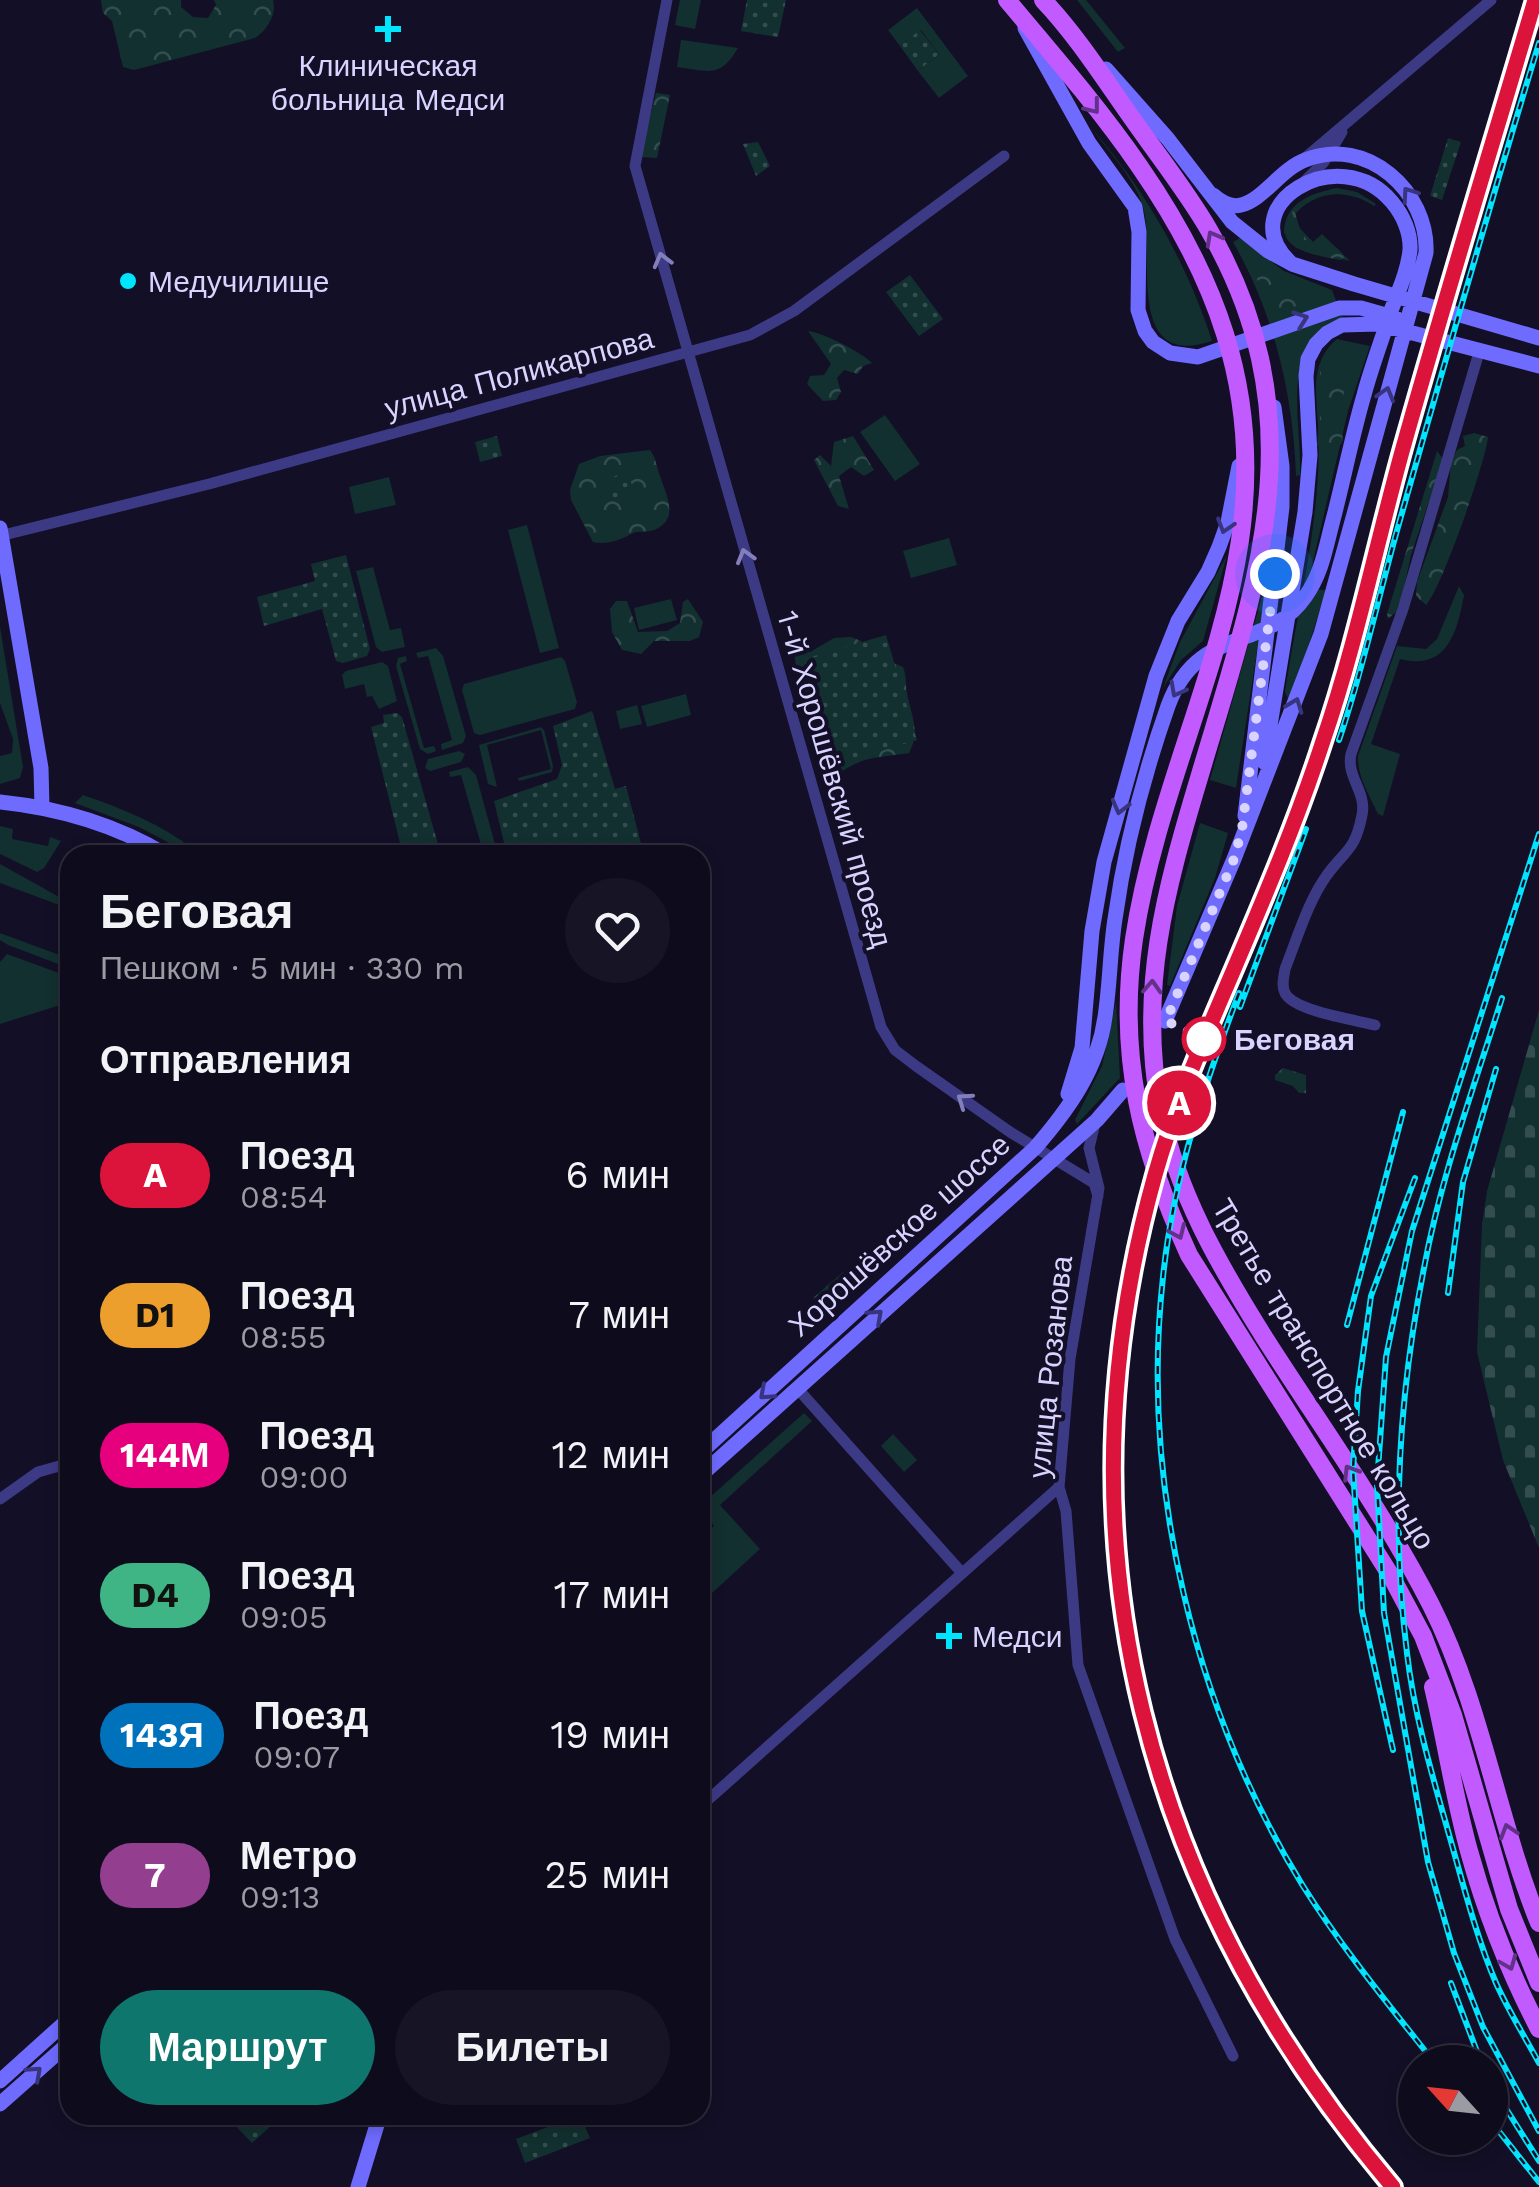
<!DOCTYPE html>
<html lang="ru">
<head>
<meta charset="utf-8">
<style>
  :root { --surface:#0e0b1c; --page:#171425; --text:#f1f3f6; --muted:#9b9ba3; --line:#2e2b3b; --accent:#0f766e }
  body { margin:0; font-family:"Work Sans",sans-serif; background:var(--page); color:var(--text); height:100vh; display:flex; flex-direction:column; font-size:38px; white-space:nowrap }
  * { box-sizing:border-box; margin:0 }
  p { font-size:32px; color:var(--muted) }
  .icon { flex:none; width:55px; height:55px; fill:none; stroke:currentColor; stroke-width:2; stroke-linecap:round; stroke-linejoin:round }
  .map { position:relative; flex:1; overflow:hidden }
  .panel { position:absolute; left:60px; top:845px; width:650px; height:1280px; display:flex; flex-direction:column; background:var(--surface); border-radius:30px; box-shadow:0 5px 15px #0003,0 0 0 2px var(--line) }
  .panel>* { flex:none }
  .badge { padding:0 20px; border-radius:32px; font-size:35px; line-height:65px }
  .needle { width:65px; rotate:297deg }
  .controls { position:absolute; left:1398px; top:2045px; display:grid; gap:20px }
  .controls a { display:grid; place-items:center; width:110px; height:110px; border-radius:50%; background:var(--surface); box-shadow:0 5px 15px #0003,0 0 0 2px var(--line); font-size:50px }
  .you { position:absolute; width:50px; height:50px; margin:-25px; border:8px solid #fff; border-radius:50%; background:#1a73e8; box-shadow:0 0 0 15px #1a73e833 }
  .map>.badge { position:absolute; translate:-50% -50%; box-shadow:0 0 0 5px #fff }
  h2 { padding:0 40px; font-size:38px; line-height:90px }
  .round { display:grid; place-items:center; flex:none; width:105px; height:105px; border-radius:52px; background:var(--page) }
  .headline { display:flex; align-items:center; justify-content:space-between; height:170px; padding:0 40px }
  h1 { font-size:48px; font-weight:700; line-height:75px }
  .action { display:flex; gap:20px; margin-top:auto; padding:20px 40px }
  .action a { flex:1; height:115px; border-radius:60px; background:var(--accent); color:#fff; font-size:40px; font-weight:700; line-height:115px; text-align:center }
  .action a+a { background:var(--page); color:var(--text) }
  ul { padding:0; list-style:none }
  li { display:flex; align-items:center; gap:30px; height:140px; padding:0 40px }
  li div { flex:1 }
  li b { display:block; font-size:38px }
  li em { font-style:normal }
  li .badge { min-width:110px; font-weight:700; text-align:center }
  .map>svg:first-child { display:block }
  .grass { fill:#12302f }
  .forest { fill:url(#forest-crowns) }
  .cemetery { fill:url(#cemetery-stones) }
  .park { fill:url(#park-dots) }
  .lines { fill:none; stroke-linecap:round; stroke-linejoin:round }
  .street { stroke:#3d3a85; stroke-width:11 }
  .secondary { stroke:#6f6bff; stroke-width:15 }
  .primary { stroke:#c25bff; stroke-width:18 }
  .rail-casing { stroke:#00e5ff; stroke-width:6 }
  .rail { stroke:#130f26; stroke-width:2.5; stroke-dasharray:8; stroke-linecap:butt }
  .oneway { stroke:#623188 }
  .oneway2 { stroke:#38347d }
  .oneway3 { stroke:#837fbc }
  .line-casing { stroke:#fff; stroke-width:22 }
  .line { stroke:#dc143c; stroke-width:15 }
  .walk { stroke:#d9d4ff; stroke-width:10; stroke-dasharray:0 18 }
  .poi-dot { fill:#00e5ff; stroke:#130f26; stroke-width:4 }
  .stop-dot { fill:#fff; stroke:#dc143c; stroke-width:5 }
  .labels { text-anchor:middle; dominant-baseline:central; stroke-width:8; stroke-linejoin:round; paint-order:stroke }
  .poi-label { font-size:30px; fill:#d9d4ff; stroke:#130f26; text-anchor:start }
  .street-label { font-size:30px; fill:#d9d4ff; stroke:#130f26 }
  .stop-label { font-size:30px; font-weight:bold; fill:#d9d4ff; stroke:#130f26; text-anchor:start }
</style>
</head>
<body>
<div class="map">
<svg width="1539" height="2187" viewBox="0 0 1539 2187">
  <defs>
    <pattern id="forest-crowns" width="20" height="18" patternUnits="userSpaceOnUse" patternTransform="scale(2.5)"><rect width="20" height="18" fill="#12302f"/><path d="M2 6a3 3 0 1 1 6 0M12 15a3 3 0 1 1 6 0" fill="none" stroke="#344d4e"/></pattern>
    <pattern id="cemetery-stones" width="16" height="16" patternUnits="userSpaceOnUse" patternTransform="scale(2.5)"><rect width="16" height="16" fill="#12302f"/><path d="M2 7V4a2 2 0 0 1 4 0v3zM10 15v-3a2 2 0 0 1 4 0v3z" fill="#344d4e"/></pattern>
    <pattern id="park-dots" width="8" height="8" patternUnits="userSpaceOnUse" patternTransform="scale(2.5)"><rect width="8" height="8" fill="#12302f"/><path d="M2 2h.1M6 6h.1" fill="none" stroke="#344d4e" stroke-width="1.8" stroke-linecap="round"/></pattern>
  </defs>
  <rect width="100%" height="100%" fill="#130f26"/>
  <path class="grass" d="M 1077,0 L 1086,0 L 1125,48 L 1118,52 Z
    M 917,8 L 968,76 L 939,98 L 918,71 L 939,54 L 921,30 L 900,46 L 888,30 Z
    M 681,40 L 682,40 L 738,48 C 720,79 708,71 677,67 Z
    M 1092,129 C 1145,189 1187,263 1212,341 C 1123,371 1156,251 1143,207 C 1134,178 1110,153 1092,129 Z
    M 1337,188 L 1357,192 L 1376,204 L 1374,206 C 1345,187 1312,191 1291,219 L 1313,242 L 1322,234 L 1350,261 L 1296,248 L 1284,233 C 1284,203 1311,193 1337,188 Z
    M 1240,238 L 1284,271 L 1332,290 L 1342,317 C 1278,344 1302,419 1300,475 L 1296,476 C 1293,393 1274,314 1233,242 Z
    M 1337,339 L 1370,346 L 1348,411 L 1308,583 L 1309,589 L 1326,590 L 1293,695 L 1288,699 L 1285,692 C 1298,604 1323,514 1318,424 C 1316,392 1310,362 1337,339 Z
    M 885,415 L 920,464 L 895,481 L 860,432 Z
    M 389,477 L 396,505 L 355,514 L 349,487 Z
    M 527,525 L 559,648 L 540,653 L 508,530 Z
    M 949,538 L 957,565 L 911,578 L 903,551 Z
    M 1227,555 L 1203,641 L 1181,660 L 1163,688 L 1180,642 Z
    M 373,567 L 390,630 L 401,628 L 405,647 L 382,652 L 376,647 L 356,571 Z
    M 1267,579 L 1268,579 L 1236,788 L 1210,780 Z
    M 1459,586 L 1464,595 C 1457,634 1446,671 1400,659 L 1371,744 L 1400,754 L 1383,816 L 1378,814 C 1370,797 1357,776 1358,756 L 1397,646 L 1426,649 L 1437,639 Z
    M 671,599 L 677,620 L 639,630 L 634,608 Z
    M 0,627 L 23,767 L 20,778 L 0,784 L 0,756 L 12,753 L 13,739 L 0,703 Z
    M 436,648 L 443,656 L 466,736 L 463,743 L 442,750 L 441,744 L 452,740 L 428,656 L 418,658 L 416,653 Z
    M 406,656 L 407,661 L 400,664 L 424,748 L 434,746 L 436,751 L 428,754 L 420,749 L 396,666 L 398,658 Z
    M 561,657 L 565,661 L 577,702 L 575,709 L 480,735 L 474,733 L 462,690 L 464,684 Z
    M 382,662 L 388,666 L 397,701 L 379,709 L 372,696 L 367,697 L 364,684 L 345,689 L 342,675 L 346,671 Z
    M 686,694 L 691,715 L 647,727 L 641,706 Z
    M 637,705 L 642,724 L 620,729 L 616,711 Z
    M 541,727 L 544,730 L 553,766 L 552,772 L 519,781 L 518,778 L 551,769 L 541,730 L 487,745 L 497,787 L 488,784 L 479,745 Z
    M 459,751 L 465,754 L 461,762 L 430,771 L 425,768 L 428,759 Z
    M 468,767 L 476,775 L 498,855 L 484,855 L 461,775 L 450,777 L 449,772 Z
    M 83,795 C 123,809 161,824 195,850 L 192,855 L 139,827 L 75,803 Z
    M 1200,823 L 1228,833 L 1215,878 L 1170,986 L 1167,985 L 1177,906 Z
    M 0,826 L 13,829 L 12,839 L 48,846 L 50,837 L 61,841 L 44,868 L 37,872 L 0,854 Z
    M 0,864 L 70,903 L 70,909 L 0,883 Z
    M 0,933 L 65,957 L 70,946 L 70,962 L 61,965 L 8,945 L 0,940 Z
    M 7,954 L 59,973 L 70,973 L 70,1002 L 0,1024 L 0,962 Z
    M 1116,1002 L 1120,1078 L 1077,1124 L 1075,1120 L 1102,1066 Z
    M 804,1413 L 812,1421 L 720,1505 L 760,1549 L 700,1604 L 700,1539 L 714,1526 L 700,1506 Z
    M 893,1434 L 917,1460 L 904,1472 L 881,1446 Z"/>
  <path class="forest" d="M 101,0 L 181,0 L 181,7 L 193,17 L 208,18 L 216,5 L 214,0 L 273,0 C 277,15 267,30 255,38 L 134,70 L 123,67 L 112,21 L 103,13 Z
    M 680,0 L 701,0 L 695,29 L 675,25 Z
    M 656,93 L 670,95 L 657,158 L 640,157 Z
    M 1294,209 C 1299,223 1298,233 1312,244 C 1325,241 1337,244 1344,257 L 1341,260 C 1325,257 1286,252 1285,232 C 1285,225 1291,216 1294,209 Z
    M 1257,267 L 1302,295 L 1300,305 L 1279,311 L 1270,307 L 1254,273 Z
    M 808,331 C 822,332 861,352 872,363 L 863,366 L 858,374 L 844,370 L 837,378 L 841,392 L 836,400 L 823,401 L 807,384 L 810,376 L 824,375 L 831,364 Z
    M 1331,355 L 1344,359 L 1346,381 L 1340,413 L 1343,441 L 1334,455 L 1324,453 L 1317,445 L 1321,408 L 1320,368 Z
    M 1474,433 L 1488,437 C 1486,461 1441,590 1426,605 L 1416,596 L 1417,582 L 1448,497 L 1451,462 L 1457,450 L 1465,446 L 1463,436 Z
    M 853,436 L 874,470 L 864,476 L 851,467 L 839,476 L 849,509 L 838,506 L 814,460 L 820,455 L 831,466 L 834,442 Z
    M 650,450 C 656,458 656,464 659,473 C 664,491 682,519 654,530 C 646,533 638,530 631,534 C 620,540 607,545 593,542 L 571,500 L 570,490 L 579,464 L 600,456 Z
    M 1437,451 L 1443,459 L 1411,555 L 1403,592 L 1396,612 L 1388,619 L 1387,614 Z
    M 688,599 L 703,622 L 699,637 L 690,641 L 654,641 L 641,654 L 622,650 L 612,632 L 610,609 L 616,601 L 627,601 L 638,632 L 667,631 L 680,623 L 683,602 Z
    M 851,637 L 861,641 L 872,654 L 903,667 C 907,677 905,683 907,693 C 911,716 921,730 909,753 C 892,756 871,756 855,764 C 850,766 845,770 839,772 L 825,760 L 809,733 L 830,721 L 821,706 L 816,708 C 800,695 797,673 794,653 L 810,652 L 834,638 Z
    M 1283,1068 L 1306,1075 L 1306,1093 L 1299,1093 L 1293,1086 L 1275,1080 L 1275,1075 Z"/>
  <path class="cemetery" d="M 1539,1010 L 1539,1548 L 1503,1460 L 1477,1352 L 1482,1224 L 1487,1191 Z"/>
  <path class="park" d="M 747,0 L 786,0 L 778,37 L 741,31 Z
    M 920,30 L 939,54 L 918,71 L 900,46 Z
    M 1448,138 L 1461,142 L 1442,200 L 1430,196 Z
    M 758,142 L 770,166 L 756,176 L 743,144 Z
    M 910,275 L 943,319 L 919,336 L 886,292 Z
    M 497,436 L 502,456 L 480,462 L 475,442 Z
    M608 487a12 12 0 1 1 24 0a12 12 0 1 1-24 0Z
    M 346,555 L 370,649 L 367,656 L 343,663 L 336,661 L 322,609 L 264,626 L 257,597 L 315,581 L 311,564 Z
    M 886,635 L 917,740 L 835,765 L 804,659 Z
    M 592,711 L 615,789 L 626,786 L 644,855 L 507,855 L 494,801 L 557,779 L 562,765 L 553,726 Z
    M 397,713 L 402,717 L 441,855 L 403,855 L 371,727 L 384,723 L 383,715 Z
    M 843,1272 L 853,1284 L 823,1310 L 813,1298 Z
    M 240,2115 L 283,2115 L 252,2143 L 232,2122 Z
    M 580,2115 L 590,2138 L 525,2163 L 516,2139 Z"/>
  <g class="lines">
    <path class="street" d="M 667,0 L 635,166 L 881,1027 L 895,1050 L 916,1066 L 1010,1132 L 1094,1183 L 1098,1196
      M 1305,158 L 1491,0
      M 1305,181 L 1324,162 L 1342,132
      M 0,536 L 209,484 L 750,335 L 794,311 L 1004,156
      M 1375,1025 C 1355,1020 1294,1011 1285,993 C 1281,985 1284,977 1285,969 C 1297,939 1308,901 1327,875 C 1346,849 1355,851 1362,815 C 1367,792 1346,777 1351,754 L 1403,609 L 1480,349
      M 1095,1123 L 1089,1148 L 1099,1188 L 1070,1359 L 1059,1487 L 1066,1511 L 1078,1665 L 1175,1939 L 1233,2056
      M 797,1388 L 962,1573
      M 0,1499 L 38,1472 L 70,1463
      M 700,1807 L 1059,1487"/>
    <path class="secondary" d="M 1025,28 L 1089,143 L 1135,207 L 1139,232 L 1138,310 L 1145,331 L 1153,342 L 1170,353 L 1198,357 L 1339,308 L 1361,308 L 1396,318
      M 1106,69 L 1168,139 L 1232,222 L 1268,251 L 1292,264 L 1354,284 L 1539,338
      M 0,528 L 41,768 L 42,808
      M 1264,762 L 1305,512 L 1310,455 L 1306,376 L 1308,359 L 1316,344 L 1327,333 L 1342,325 L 1378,324 L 1539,366
      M 0,802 C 58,808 116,825 166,855
      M 1245,816 L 1282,507 L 1282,466 L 1274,407
      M 1165,1021 L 1234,859 L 1321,634 L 1426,253 C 1429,192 1367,135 1305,160 C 1281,169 1263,200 1241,205 C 1230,208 1221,202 1213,195
      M 1068,1094 L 1082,1048 L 1092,931 L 1104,862 L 1156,676 L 1178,621 L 1208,572 L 1219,547 L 1228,522 L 1239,466
      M 700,1453 L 1035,1148 C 1068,1110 1098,1069 1105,1017 C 1110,984 1110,951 1115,919 C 1125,847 1144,774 1168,706 C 1198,624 1267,652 1305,597 C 1322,574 1326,546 1333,520 C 1344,478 1352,436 1364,395 C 1372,365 1383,337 1392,308 C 1399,290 1408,270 1410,250 C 1411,233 1403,215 1392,202 C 1339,138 1228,207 1292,264
      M 700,1476 L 1097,1120 L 1123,1090
      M 0,2081 L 70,2018
      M 0,2104 L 70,2042
      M 358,2187 L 380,2115"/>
    <path class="primary" d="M 1007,0 C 1092,101 1185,206 1225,334 C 1295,557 1166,727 1134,939 C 1117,1055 1141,1150 1189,1255 L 1391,1576 L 1423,1636 L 1453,1715 L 1509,1909 L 1539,1983
      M 1043,0 C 1081,40 1111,90 1144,135 C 1166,166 1190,197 1209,230 C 1320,422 1256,585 1199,778 C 1165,891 1138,990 1160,1109 C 1177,1193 1219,1265 1264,1337 C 1320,1425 1384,1513 1431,1605 C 1482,1706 1497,1819 1539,1923
      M 1433,1687 C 1446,1741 1454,1797 1469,1851 C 1486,1913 1510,1973 1539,2029"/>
    <g class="rail-casing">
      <path id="rail" d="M 1339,740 C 1363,670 1378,598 1398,527 C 1444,365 1490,204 1539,43
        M 1539,834 L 1412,1231 L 1386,1357 L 1377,1483 L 1384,1613 L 1428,1862 L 1454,1953 L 1483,2027 L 1539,2131
        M 1239,993 C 1204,1086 1173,1179 1163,1277 C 1140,1485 1194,1709 1303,1886 C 1342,1948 1389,2005 1434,2062
        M 1502,998 C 1474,1087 1441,1176 1424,1268 C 1399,1394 1391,1526 1407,1653 C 1414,1715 1433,1778 1450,1838 C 1464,1887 1476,1936 1496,1983 C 1508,2010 1525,2037 1539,2063
        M 1240,1007 L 1306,829
        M 1448,1293 L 1463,1182 L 1496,1069
        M 1347,1325 L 1403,1112
        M 1393,1750 L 1362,1611 L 1353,1469 L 1358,1391 L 1371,1296 L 1415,1178
        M 1451,1983 L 1481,2062
        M 1490,2083 L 1539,2161
        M 1490,2120 L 1539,2182
        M 1393,2187 C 1148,1902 1052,1541 1155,1175 C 1197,1027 1274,888 1323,740 C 1355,645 1376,545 1403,448 C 1445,298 1490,149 1535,0"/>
    </g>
    <use href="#rail" class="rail"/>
  </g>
  <defs><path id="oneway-chevron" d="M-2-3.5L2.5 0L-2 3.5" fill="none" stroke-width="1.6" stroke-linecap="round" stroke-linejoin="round" transform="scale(2.5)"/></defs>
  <g class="oneway">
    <use href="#oneway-chevron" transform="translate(1093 107) rotate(52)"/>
    <use href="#oneway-chevron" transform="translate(1213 238) rotate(-119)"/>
    <use href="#oneway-chevron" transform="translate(1152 987) rotate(-87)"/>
    <use href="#oneway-chevron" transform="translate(1178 1232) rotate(66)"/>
    <use href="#oneway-chevron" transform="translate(1350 1472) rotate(-122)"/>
    <use href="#oneway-chevron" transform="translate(1508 1831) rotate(-107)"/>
    <use href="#oneway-chevron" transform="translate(1509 1963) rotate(68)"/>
  </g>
  <g class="oneway2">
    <use href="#oneway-chevron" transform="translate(1409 194) rotate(-125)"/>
    <use href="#oneway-chevron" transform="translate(1301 319) rotate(-20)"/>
    <use href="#oneway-chevron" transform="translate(1386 394) rotate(-74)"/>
    <use href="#oneway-chevron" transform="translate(1225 526) rotate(107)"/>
    <use href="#oneway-chevron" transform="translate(1177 690) rotate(118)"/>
    <use href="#oneway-chevron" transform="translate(1295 705) rotate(-69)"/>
    <use href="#oneway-chevron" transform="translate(1120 807) rotate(105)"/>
    <use href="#oneway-chevron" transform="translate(876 1316) rotate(-42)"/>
    <use href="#oneway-chevron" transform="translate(766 1393) rotate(138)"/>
    <use href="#oneway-chevron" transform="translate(35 2073) rotate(-42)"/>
  </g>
  <g class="oneway3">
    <use href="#oneway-chevron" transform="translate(662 260) rotate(-105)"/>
    <use href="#oneway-chevron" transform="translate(745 556) rotate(-106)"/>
    <use href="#oneway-chevron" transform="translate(964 1100) rotate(-145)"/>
  </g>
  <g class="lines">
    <g class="line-casing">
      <path id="line" d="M 1393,2187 C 1147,1897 1051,1547 1155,1175 C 1175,1104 1205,1037 1234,969 C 1266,894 1298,818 1323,741 C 1356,645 1376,545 1403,448 C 1445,298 1491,149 1535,0"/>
    </g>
    <use href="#line" class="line"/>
    <path class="walk" d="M 1204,1039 L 1166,1021 L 1234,859 L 1242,829 L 1275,574"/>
  </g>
  <g class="poi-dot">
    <path d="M383 14h10v10h10v10h-10v10h-10v-10h-10v-10h10z"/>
    <circle cx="128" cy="281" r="10"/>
    <path d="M944 1621h10v10h10v10h-10v10h-10v-10h-10v-10h10z"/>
  </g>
  <circle class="stop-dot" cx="1204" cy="1039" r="20"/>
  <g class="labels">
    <g class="poi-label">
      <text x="388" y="65" text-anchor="middle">Клиническая<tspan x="388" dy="34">больница Медси</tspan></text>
      <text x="148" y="281">Медучилище</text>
      <text x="972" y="1636">Медси</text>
    </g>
    <g class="street-label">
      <text transform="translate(519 373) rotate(-15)">улица Поликарпова</text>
      <text transform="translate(835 779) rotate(74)">1-й Хорошёвский проезд</text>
      <text transform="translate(899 1235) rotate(-42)">Хорошёвское шоссе</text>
      <text transform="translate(1050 1367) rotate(-84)">улица Розанова</text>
      <text transform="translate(1324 1374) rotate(59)">Третье транспортное кольцо</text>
    </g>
    <g class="stop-label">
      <text x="1234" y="1039">Беговая</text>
    </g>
  </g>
</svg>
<div class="controls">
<a><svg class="needle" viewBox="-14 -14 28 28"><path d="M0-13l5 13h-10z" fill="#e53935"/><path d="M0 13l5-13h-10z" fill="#9b9ba3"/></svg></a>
</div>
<div class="you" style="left:1275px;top:574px"></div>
<b class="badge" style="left:1179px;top:1103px;background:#dc143c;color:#fff">A</b>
<section class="panel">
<div class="headline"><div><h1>Беговая</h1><p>Пешком · 5 мин · 330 m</p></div><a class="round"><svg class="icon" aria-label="heart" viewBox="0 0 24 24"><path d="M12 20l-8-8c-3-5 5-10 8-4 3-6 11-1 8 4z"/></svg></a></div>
<h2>Отправления</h2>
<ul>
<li><span class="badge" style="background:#dc143c;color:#fff">A</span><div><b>Поезд</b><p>08:54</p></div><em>6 мин</em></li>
<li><span class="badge" style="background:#ed9f2d;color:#111">D1</span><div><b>Поезд</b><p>08:55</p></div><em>7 мин</em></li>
<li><span class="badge" style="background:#e6007e;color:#fff">144М</span><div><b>Поезд</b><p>09:00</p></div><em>12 мин</em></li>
<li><span class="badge" style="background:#3fb485;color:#111">D4</span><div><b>Поезд</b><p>09:05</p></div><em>17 мин</em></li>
<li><span class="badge" style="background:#0072bc;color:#fff">143Я</span><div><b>Поезд</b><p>09:07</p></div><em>19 мин</em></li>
<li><span class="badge" style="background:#943e90;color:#fff">7</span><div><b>Метро</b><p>09:13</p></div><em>25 мин</em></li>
</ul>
<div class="action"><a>Маршрут</a><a>Билеты</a></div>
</section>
</div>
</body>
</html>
